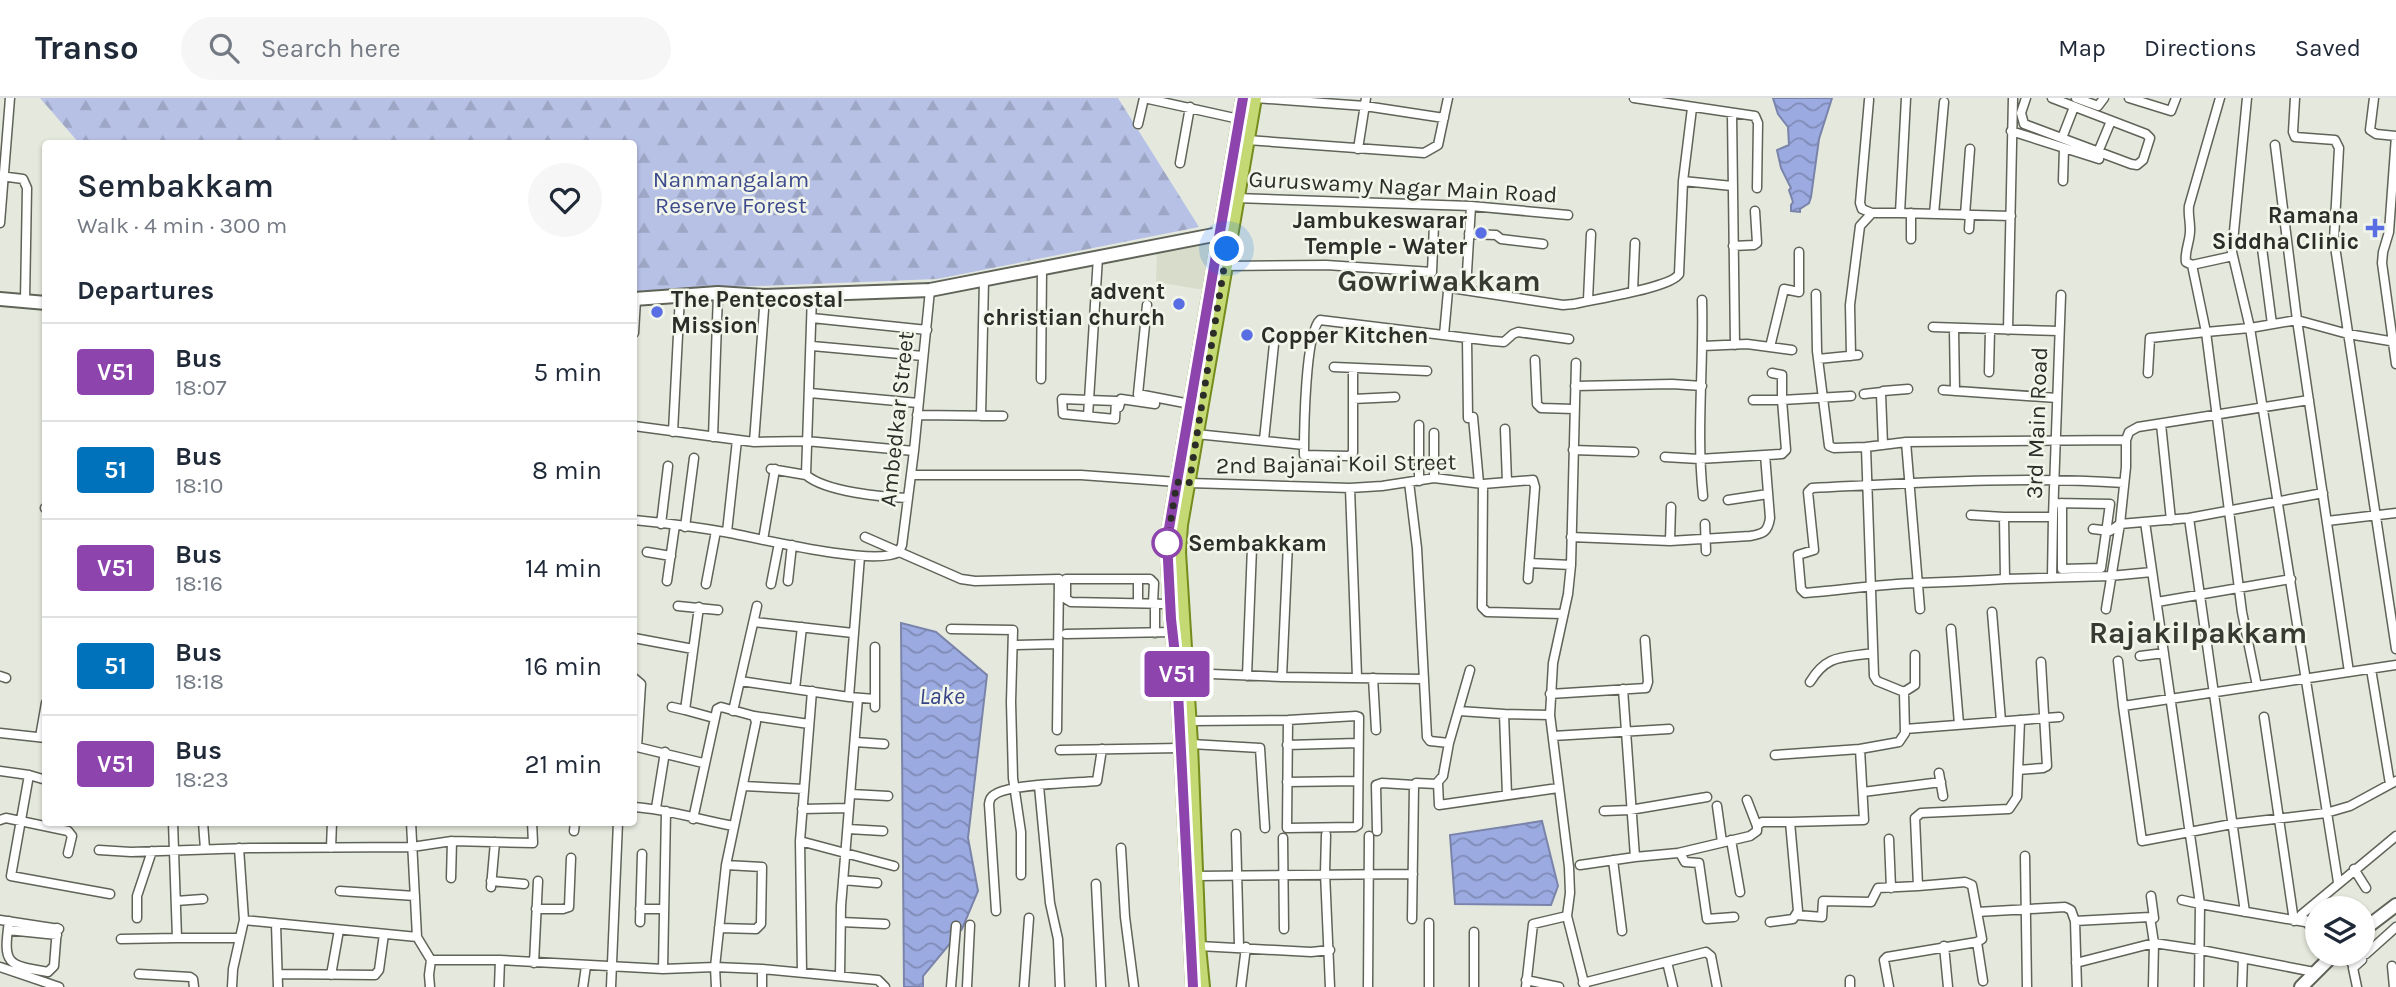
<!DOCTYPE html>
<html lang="en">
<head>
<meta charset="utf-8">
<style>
  :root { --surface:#fff; --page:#f6f6f7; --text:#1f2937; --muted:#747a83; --line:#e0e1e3 }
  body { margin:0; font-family:Karla,sans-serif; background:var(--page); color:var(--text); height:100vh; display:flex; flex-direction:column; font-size:26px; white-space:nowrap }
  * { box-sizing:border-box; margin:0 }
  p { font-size:23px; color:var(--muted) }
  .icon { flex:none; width:38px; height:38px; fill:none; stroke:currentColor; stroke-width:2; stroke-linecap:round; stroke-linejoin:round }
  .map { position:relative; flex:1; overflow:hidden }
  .side { position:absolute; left:42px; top:42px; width:595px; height:686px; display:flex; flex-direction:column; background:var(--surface); border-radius:7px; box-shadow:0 2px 5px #0004 }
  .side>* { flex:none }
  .badge { padding:0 14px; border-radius:5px; font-size:24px; line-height:46px }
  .tools { position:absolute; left:2305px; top:798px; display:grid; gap:14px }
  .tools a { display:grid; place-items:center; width:70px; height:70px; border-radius:50%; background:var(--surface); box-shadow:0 2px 5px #0004; font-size:35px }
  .you { position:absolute; width:35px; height:35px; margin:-18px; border:5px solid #fff; border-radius:50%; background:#1a73e8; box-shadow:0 0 0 10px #1a73e833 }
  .map>.badge { position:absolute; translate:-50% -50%; box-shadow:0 0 0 4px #fff }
  h2 { padding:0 35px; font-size:26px; line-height:63px }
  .round { display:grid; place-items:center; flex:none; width:74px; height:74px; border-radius:37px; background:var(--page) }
  .overview { display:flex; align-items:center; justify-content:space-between; height:119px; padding:0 35px }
  h1 { font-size:33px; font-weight:600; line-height:52px }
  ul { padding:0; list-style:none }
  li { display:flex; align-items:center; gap:21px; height:98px; padding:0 35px; border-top:2px solid var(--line) }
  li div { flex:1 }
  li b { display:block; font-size:26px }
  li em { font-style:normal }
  li .badge { min-width:77px; font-weight:700; text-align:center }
  header { display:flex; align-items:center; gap:42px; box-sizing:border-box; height:98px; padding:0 35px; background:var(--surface); border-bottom:2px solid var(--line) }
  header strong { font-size:33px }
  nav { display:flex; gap:38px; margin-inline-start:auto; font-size:24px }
  .search { width:490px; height:63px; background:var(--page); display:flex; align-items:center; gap:18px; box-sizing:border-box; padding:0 24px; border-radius:38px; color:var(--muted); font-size:26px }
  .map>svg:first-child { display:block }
  .built { fill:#d8ddcb }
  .forest { fill:url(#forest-firs) }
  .water { fill:url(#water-waves); stroke:#7a84aa; stroke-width:2 }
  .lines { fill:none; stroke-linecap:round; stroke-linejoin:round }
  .street-casing { stroke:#5f6358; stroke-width:11 }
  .secondary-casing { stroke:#5f6358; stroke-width:16 }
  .primary-casing { stroke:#758b1d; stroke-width:16 }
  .street { stroke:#fff; stroke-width:8 }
  .secondary { stroke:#fff; stroke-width:12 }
  .primary { stroke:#c4d874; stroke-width:12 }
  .line-casing { stroke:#fff; stroke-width:16 }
  .line { stroke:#8e44ad; stroke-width:10 }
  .walk { stroke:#2c2d29; stroke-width:7; stroke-dasharray:0 12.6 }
  .poi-dot { fill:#5a6ee4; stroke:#f2f6ea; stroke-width:2.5 }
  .stop-dot { fill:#fff; stroke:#8e44ad; stroke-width:3.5 }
  .labels { text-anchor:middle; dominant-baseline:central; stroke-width:5; stroke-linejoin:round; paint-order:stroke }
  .park-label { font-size:23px; fill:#3d4b8e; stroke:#f2f6ea }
  .street-label { font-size:23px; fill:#2c2d29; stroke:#f2f6ea }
  .poi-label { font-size:23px; font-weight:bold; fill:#2c2d29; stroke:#f2f6ea; text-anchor:end }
  .stop-label { font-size:23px; font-weight:bold; fill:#2c2d29; stroke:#f2f6ea; text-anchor:start }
  .water-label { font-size:24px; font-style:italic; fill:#374487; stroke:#f2f6ea }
  .district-label { font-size:30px; font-weight:bold; fill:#373a31; stroke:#f2f6ea }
</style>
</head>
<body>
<header>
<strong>Transo</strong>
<div class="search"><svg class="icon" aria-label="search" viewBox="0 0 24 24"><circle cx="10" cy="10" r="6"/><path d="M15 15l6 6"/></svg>Search here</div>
<nav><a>Map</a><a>Directions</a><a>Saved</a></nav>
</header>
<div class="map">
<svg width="2396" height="889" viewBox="0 0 2396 889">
  <defs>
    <pattern id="forest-firs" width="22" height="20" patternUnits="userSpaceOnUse" patternTransform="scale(1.75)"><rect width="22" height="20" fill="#b7c1e6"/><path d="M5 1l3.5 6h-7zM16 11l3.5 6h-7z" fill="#9ea6c5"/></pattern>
    <pattern id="water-waves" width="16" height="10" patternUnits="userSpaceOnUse" patternTransform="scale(1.75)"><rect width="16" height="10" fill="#9baae1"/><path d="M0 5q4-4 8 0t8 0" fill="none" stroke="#7f8bb6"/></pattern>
  </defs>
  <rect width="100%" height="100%" fill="#e5e9dd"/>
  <path class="built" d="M 1211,140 L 1204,192 L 1156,184 L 1157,151 Z"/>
  <path class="forest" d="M 40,0 L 1118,0 L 1199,129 L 937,181 L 634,193 L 634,46 L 79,45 Z"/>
  <path class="water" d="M 1773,0 L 1832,0 L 1819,41 L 1811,99 L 1809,105 L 1800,111 L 1800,114 L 1791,113 L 1791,107 L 1793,104 L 1789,92 L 1791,90 L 1781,70 L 1777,52 L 1789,47 L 1788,29 L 1778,16 Z
    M 901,525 L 936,534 L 987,577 L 968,740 L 978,793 L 962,831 L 923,878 L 923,889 L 904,889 Z
    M 1542,723 L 1558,788 L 1551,807 L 1455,806 L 1450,737 Z"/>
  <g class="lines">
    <g class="street-casing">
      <path id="street" d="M 1144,0 L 1239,21
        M 1255,0 L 1365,8 L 1444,20
        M 1634,0 L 1755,18 L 1758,25 L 1757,90
        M 1906,0 L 1900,115 L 2011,118
        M 2026,0 L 2021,15 L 2024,26 L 2131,66 L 2137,67 L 2143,62 L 2150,40 L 2146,36 L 2052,0
        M 2076,0 L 2098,8 L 2104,0
        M 2129,0 L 2171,13 L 2176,0
        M 2220,0 L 2189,108 C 2188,116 2190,122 2190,130 C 2191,142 2184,153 2186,164 L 2192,167 L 2206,234 L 2250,230 L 2297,222 L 2348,236 L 2396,244
        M 2247,0 L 2232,154 L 2250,230 L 2338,784
        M 2295,0 L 2293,34 L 2295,39 L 2335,42 L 2339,50 L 2334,142 L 2396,551
        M 2374,0 L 2370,32 L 2376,36 L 2396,38
        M 1869,2 L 1860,105 L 1862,111 L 1872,115 L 1900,115
        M 1732,16 L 1735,247
        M 1138,26 L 1144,0
        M 2011,33 L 2099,61
        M 2396,38 L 2389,134 L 2383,154 L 2382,165 L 2396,266
        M 2062,40 L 2074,9
        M 1247,42 L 1424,55 L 1438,47 L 1448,0
        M 2275,47 L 2297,222 L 2349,574
        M 1358,51 L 1366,0
        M 2096,59 L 2111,23
        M 1180,65 L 1190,9
        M 0,78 L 23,81 L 27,90 L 25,203
        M 1683,83 L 1732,88
        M 2063,83 L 2064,50
        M 1236,100 L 1471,108 L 1568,117
        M 1934,116 L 1944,4
        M 1965,117 L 1970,51
        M 0,125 L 10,0
        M 1969,131 L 1970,117
        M 1469,136 L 1496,137 L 1501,141 L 1543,146
        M 1911,141 L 1911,115
        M 1733,148 L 1754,147 L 1757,145 L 1755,113
        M 2262,150 L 2272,226
        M 2192,167 L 2233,158
        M 1224,168 L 1326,167 L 1432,174 L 1434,127
        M 1466,191 L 1471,108
        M 1633,193 L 1635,145
        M 812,197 L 806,377 C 826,394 882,399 908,400
        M 2061,197 L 2053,419 L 2004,419 L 2005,481 C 1976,483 1947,484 1918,485 C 1880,486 1843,492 1805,495 L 1801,491 L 1798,457 L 1814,452 L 1808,394 L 1812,390 C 1916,385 2020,378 2124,385
        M 1588,202 L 1591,136
        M 1702,202 C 1704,268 1696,333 1703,398
        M 1147,207 L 1138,296 L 1190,306
        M 812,220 L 927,232
        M 1933,229 L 2059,233
        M 1954,231 L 1955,293
        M 2008,232 L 2013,0
        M 634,235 L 636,201
        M 1444,237 L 1448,193 L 1451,190 L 1563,207 L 1574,206 C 1594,201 1671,190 1679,176 L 1683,83 L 1692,10
        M 1467,240 L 1468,320
        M 812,248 L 923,258
        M 1703,248 L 1747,246 L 1792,252
        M 1770,249 L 1784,191 L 1799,194 L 1799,154
        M 1851,258 L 1850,207 L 1860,128 L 1872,115
        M 1818,261 L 1858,257
        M 1535,262 L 1537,306 L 1541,310 L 1574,311
        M 1576,265 L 1571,467 L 1568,496 L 1553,565 L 1550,617 L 1569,769 L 1570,795 L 1567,818 L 1585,889
        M 1334,269 L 1427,273
        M 1353,270 L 1353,355 L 1349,358 L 1304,357 C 1304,334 1305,234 1320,222 L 1492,243 L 1504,244 L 1513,236 L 1518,234 L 1569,241
        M 1989,274 L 1990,232
        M 2148,275 L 2150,240 L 2206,234 L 2242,514 L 2257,588
        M 1041,281 L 1042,170
        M 1575,288 L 1672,286 L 1702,288
        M 1943,292 L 2057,300
        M 810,295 L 918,305
        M 1864,296 L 1882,294
        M 1353,301 L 1395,299
        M 1753,302 L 1782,302 L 1782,277 L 1772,275
        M 2309,302 L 2138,329 L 2129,334 L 2126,342 L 2126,369 L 2120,426 L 2189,420 L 2323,395
        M 1119,309 L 1121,301 L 1155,306
        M 917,317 L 1003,318
        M 981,318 L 984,182
        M 1088,318 L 1089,302 L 1062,301 L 1063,316 L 1115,321 L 1116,303 L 1089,302 L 1098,159
        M 1473,319 L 1479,385
        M 2161,326 L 2171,422
        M 1419,327 L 1419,383
        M 634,328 L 754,344 L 806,343 L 914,353
        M 1505,331 L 1507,384
        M 673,334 L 680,198
        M 1434,335 L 1434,380
        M 1196,336 L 1304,347
        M 713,339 L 718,195
        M 1264,342 L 1274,246
        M 754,344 L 765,198
        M 1906,344 L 1920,511
        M 1883,347 L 1881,296 L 1883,293 L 1908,291
        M 1866,349 L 1906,344 L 2126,342
        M 1573,352 L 1634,354
        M 1665,359 L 1699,361 L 1782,356 L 1786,352 L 1782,302 L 1851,298
        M 771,371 L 806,377
        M 911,377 L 1081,377 L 1177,384
        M 1409,384 L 1417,450 L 1427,639 L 1430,643 L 1449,645
        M 1189,385 L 1350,390 L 1382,388 L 1434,380 L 1483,386 L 1533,382 L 1535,389 L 1528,481
        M 1483,386 L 1482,509 L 1487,514 L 1563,516
        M 1350,390 L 1357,579
        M 1728,402 L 1768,396
        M 2054,405 L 2110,406 L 2101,470 L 2062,471 L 2062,405
        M 45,410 L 46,410
        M 1971,417 L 2004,419
        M 2189,420 L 2245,814
        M 634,422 C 665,425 698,429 730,435 C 761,441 876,469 899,454
        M 2327,423 L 2396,415
        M 2145,424 L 2200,806 L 2305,824
        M 661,426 L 668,368
        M 1705,426 L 1706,453
        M 685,429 L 694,360
        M 2093,431 L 2110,433 L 2120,426
        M 727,434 L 737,342
        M 865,439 L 961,481 L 975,483 L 1059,481 L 1057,632
        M 1571,439 L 1670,443 L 1750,438 C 1763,436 1768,434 1770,420 L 1765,357
        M 763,442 L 775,371
        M 1670,443 L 1671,409
        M 647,454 L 671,458
        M 899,454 L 902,447 L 914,353 L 930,192
        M 1529,465 L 1571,467
        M 2052,479 L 2053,419
        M 1138,481 L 1138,505
        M 2005,481 L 2110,478 L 2152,474
        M 667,483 L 675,427
        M 788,483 L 792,447
        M 706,486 L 716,433
        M 771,486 L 779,445
        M 2157,504 L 2291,481
        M 1153,505 L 1154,485 L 1150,481 L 1066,481 L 1066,501 L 1071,504 L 1170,506
        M 678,508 L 718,512
        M 699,509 L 685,612 L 714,620
        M 1155,510 L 1155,535
        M 2106,511 L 2120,426
        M 1992,514 L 2001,623
        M 754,524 L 853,535
        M 951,531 L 1013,532 L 1011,604 L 1013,680 L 1021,734 L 1021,777
        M 1951,531 L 1959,626
        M 1066,536 L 1173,534
        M 634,540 L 693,551
        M 1013,547 L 1058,546
        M 875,549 L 875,609
        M 2140,558 L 2164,555
        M 2118,563 L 2123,608
        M 2396,567 L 2123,608 L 2142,743 L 2232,726 L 2326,715 L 2350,708 L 2396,683
        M 2371,571 L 2390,686
        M 1187,575 L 1282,579 L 1424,581
        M 0,578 L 6,580
        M 1247,578 L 1252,449
        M 1282,579 L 1288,445
        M 634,580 L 641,586 L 637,649 L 634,648
        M 1373,580 L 1376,632
        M 740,583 L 849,599 L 875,601
        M 1810,584 C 1827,556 1842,560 1873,555
        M 795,591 L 802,529
        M 1904,594 L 1915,587 L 1915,557
        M 1550,596 L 1646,590 L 1648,584 L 1645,542
        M 849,599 L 860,458
        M 672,609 L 685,612
        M 733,613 L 757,508
        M 1459,613 L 1504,616 L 1507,697
        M 1504,616 L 1550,617
        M 2264,619 L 2294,823
        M 1190,623 L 1288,622 L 1356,618 L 1359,619 L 1358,727 L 1355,729 L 1287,730 L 1288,622
        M 1905,631 L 2059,619
        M 0,635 L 46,640
        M 1553,638 L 1669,631
        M 40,639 L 46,605
        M 855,644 L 884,646
        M 1191,646 L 1260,650 L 1265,730
        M 1287,647 L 1358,645
        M 637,649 L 703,665
        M 1060,652 L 1181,650
        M 1775,657 L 1860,651
        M 2018,672 L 2043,670 L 2047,668 L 2041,564
        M 0,673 L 29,677 L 46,682
        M 1939,675 L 1943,698
        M 29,677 L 11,778 L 110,796
        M 1287,684 L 1358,683
        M 1438,685 L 1439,707 L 1558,690
        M 743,688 L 804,691
        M 1039,688 L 1050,805 L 1058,841 L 1060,889
        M 1863,694 L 1941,684
        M 851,696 L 888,698
        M 1747,702 L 1757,728
        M 1717,708 L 1722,744
        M 634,709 C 667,711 700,722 734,728
        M 656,710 L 665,654
        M 802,711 L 849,710
        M 1604,713 L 1630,712 L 1707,699
        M 693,721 L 717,611 L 721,609 L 754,618 L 809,626
        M 0,722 L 6,720 L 68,733 L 72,738 L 68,755
        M 173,724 L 177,840 L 239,840
        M 203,724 L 205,751
        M 411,724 L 417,839 L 431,862 L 500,862 L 663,871 L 715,869 L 762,871 L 878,882 L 885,889
        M 848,731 L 883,733
        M 574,733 L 575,724
        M 1377,733 L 1376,687 L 1382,685 L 1414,687
        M 1236,736 L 1239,848
        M 1326,737 L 1325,775 L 1330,889
        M 1283,740 L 1284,831
        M 1889,741 L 1891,790
        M 1731,742 L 1740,794
        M 800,743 L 894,768
        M 239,750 L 244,822
        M 331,750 L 332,724
        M 1121,750 L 1125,819 L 1134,889
        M 99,752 L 131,754 L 250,750 L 412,749 L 452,743 L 533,745 L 532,724
        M 1680,755 L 1685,764 L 1699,765 L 1707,821 L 1734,819
        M 2025,758 L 2027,889
        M 1635,759 L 1678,755 L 1750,738 L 1757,733 L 1757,728 L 1762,724 L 1790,724
        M 1613,762 L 1622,833
        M 1580,767 L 1635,759 L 1623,591
        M 2354,771 L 2366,790
        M 1197,778 L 1413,776
        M 451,780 L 452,743
        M 843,782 L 877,785
        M 491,783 L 524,786
        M 1096,786 L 1101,889
        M 491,789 L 495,744
        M 340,793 L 415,798
        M 2151,798 L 2154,820
        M 2182,802 L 2200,806 L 2199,889
        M 176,803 L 203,801
        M 536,811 L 563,811 L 569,809 L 571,760
        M 640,811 L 664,811
        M 996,813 L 989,706 C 990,701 990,700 994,697 C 1008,686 1076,685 1097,683 L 1102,651
        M 1977,814 L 2065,809 L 2071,812 L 2075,823 L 2077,889
        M 1797,817 L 1822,819 L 1823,803 L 1871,804 L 1878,790 L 1918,788
        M 137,820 L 137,798 L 152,753
        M 1412,821 L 1414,687 L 1416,685 L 1436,686 L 1443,678 L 1449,645 L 1470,572
        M 0,822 L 59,831
        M 9,823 C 3,866 6,867 48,874 L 54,868 L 57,830
        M 2075,823 L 2150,819 L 2154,845 L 2153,889
        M 640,824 L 642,756
        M 841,824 L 885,826
        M 1770,824 L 1793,821 L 1798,813 L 1790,724 L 1864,722 L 1860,651 L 1899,644 L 1905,635 L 1904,594 L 1877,583 L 1874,578 L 1866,349 L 1834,350 L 1829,348 L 1817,253 L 1816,196
        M 1429,825 L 1429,889
        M 276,826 L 278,889
        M 719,830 L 756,831 L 761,826 L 762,769 L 726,767
        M 8,832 L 57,837
        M 1474,834 L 1474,889
        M 2317,837 L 2301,817 L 2396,738
        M 121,841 L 177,840
        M 1977,844 L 1983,883
        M 1199,848 L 1311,854 L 1330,852
        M 1944,848 L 1948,889
        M 2346,856 L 2354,869
        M 2366,856 L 2396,829
        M 1667,864 L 1673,889
        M 534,865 L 538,783
        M 2076,865 L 2154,845 L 2201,852 L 2314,874
        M 2392,868 L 2394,889
        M 0,869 L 59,889
        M 663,871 L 666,713
        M 762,871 L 762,889
        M 802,874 L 800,743 L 812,593
        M 139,876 L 190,879 L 193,881 L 194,889
        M 278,876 L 375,877 L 379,872 L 384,836
        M 331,877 L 339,832
        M 840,878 L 841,808 L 858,600
        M 1526,882 L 1559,889
        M 1850,882 L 1850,889
        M 1583,885 L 1706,854 L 1711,858 L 1717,889
        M 232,889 L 233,871 L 244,822 L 417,839
        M 430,889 L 429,877 L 431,862
        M 499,889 L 500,862
        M 583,889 L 586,868
        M 611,889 L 618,724
        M 716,889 L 715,869 L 726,767 L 756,624 L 754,618
        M 951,889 L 956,828
        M 967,889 L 970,827
        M 1024,889 L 1029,820
        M 1241,889 L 1246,849
        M 1368,889 L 1369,738
        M 1526,889 L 1533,826 L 1567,818
        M 1889,889 L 1884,862 L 1887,859 L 1977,844 L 1982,841 L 1972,787 L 1965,784 L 1918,788 L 1915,720 L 1921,715 L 2009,711 L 2017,699 L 2020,622
        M 2242,889 L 2243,860
        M 2357,889 L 2353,870 L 2362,862"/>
    </g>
    <g class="secondary-casing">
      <path id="secondary" d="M 0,201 L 46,205
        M 634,201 L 718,195 L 765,198 L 930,192 L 1229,134
        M 2362,833 L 2396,807
        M 2301,889 L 2334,856"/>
    </g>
    <g class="primary-casing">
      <path id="primary" d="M 1193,889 L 1177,574 L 1171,521 L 1167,442 L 1243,0
        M 1203,889 L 1199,848 L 1191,646 L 1179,454 L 1181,427 L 1255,0"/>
    </g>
    <use href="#street" class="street"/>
    <use href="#secondary" class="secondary"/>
    <use href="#primary" class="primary"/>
  </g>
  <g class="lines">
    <g class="line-casing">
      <path id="line" d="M 1193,889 L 1177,574 L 1171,521 L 1167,442 L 1243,0"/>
    </g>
    <use href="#line" class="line"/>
    <path class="walk" d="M 1167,445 L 1177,384 L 1189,386 L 1227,151"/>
  </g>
  <g class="poi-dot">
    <path d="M2371.5 119.5h7v7h7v7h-7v7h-7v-7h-7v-7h7z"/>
    <circle cx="1481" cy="135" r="7"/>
    <circle cx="1179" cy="206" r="7"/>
    <circle cx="657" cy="214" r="7"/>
    <circle cx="1247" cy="237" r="7"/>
  </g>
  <circle class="stop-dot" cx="1167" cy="445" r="14"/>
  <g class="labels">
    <g class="park-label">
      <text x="731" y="81">Nanmangalam<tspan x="731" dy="26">Reserve Forest</tspan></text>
    </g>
    <g class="street-label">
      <text transform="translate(1403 89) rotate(3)">Guruswamy Nagar Main Road</text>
      <text transform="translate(897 321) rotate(-84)">Ambedkar Street</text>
      <text transform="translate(2037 325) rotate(-88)">3rd Main Road</text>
      <text transform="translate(1336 366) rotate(-1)">2nd Bajanai Koil Street</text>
    </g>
    <g class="poi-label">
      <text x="2359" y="117">Ramana<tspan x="2359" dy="26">Siddha Clinic</tspan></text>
      <text x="1467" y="122">Jambukeswarar<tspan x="1467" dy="26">Temple - Water</tspan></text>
      <text x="1165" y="193">advent<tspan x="1165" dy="26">christian church</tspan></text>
      <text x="671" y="201" text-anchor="start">The Pentecostal<tspan x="671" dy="26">Mission</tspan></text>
      <text x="1261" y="237" text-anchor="start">Copper Kitchen</text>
    </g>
    <g class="stop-label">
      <text x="1188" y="445">Sembakkam</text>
    </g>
    <g class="water-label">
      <text x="942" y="598">Lake</text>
    </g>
    <g class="district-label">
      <text x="1439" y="183">Gowriwakkam</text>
      <text x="2198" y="535">Rajakilpakkam</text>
    </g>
  </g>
</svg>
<div class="tools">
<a><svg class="icon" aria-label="layers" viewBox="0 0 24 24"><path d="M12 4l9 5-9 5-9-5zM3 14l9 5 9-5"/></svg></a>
</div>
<div class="you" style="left:1227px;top:151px"></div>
<b class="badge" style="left:1177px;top:576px;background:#8e44ad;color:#fff">V51</b>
<section class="side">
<div class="overview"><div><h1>Sembakkam</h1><p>Walk · 4 min · 300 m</p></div><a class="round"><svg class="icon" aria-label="heart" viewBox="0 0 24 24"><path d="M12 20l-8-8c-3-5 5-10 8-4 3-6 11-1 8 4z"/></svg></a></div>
<h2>Departures</h2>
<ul>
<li><span class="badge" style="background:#8e44ad;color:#fff">V51</span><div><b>Bus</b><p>18:07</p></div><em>5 min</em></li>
<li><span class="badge" style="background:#0072bc;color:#fff">51</span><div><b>Bus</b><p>18:10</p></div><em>8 min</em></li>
<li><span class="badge" style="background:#8e44ad;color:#fff">V51</span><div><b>Bus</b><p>18:16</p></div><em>14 min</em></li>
<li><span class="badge" style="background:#0072bc;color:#fff">51</span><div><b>Bus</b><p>18:18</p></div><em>16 min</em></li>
<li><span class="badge" style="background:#8e44ad;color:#fff">V51</span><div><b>Bus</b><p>18:23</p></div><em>21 min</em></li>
</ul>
</section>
</div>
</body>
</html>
